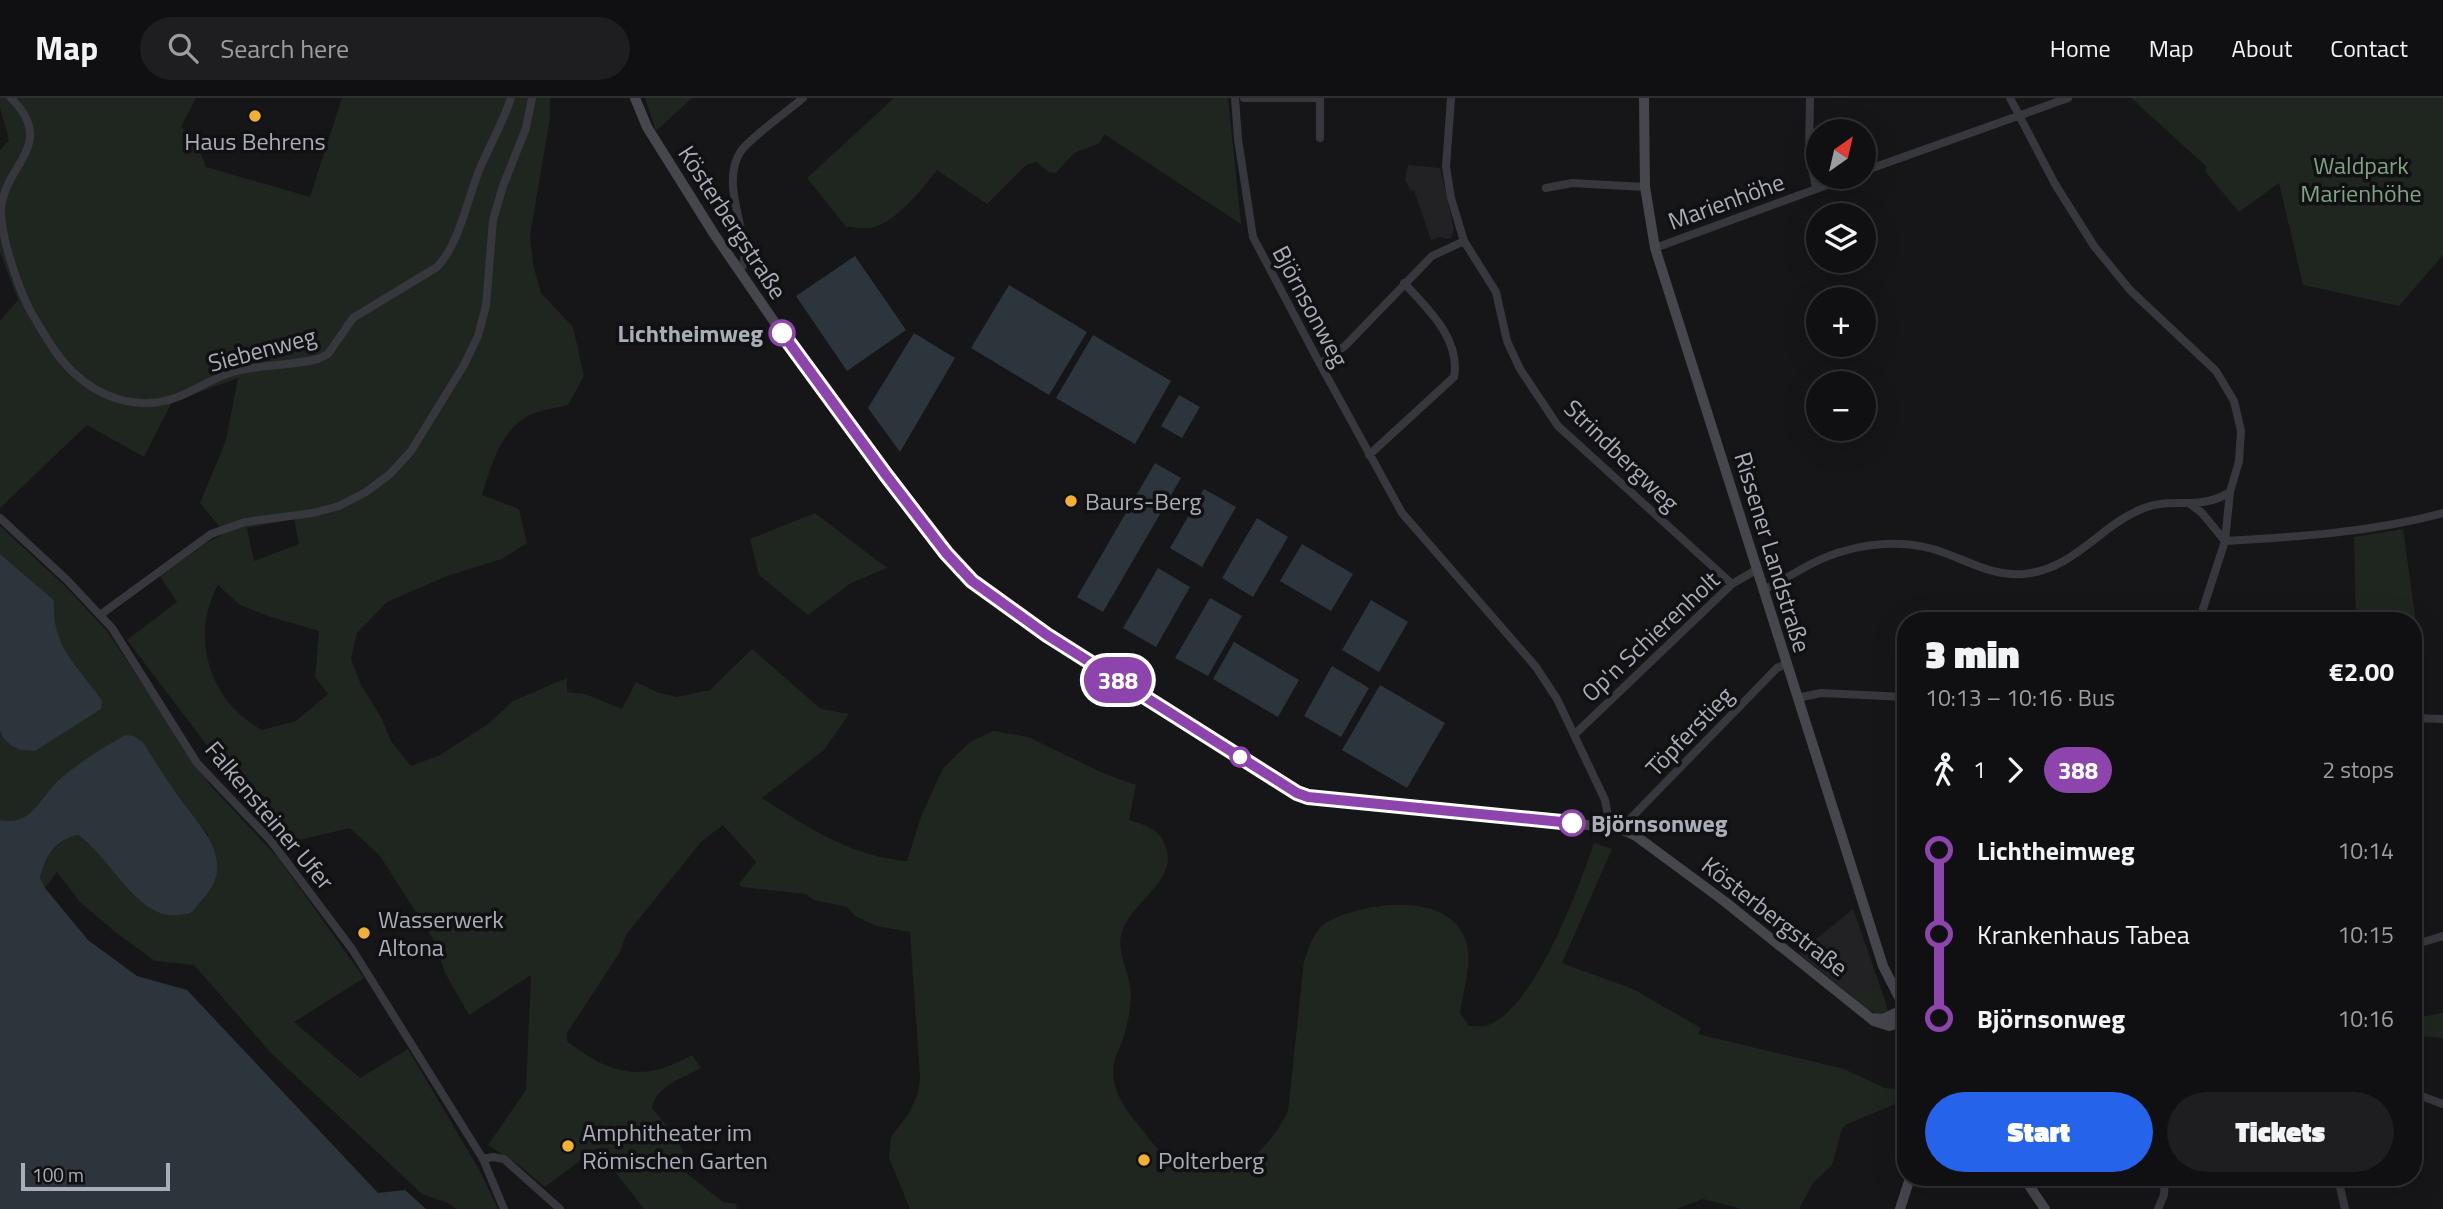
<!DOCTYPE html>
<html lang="en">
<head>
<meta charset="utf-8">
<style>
  :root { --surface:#101012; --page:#1e1e20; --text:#f1f3f6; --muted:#9c9d9f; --line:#303032; --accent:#2563eb }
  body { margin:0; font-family:"Titillium Web",sans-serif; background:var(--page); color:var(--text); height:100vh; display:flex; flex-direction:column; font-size:26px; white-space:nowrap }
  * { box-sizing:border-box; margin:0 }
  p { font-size:23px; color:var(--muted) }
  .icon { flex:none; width:38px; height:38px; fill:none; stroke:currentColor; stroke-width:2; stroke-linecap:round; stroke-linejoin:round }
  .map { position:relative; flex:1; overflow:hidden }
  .drawer { position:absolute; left:1897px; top:514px; width:525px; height:574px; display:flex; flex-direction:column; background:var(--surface); border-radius:28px; box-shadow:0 7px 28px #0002,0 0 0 2px var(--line) }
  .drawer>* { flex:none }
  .badge { padding:0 14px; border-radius:23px; font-size:24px; line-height:46px }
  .needle { width:46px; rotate:34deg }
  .controls { position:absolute; left:1806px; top:21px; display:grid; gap:14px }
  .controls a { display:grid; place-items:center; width:70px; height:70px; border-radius:50%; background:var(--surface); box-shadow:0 7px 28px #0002,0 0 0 2px var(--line); font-size:35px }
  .scale { position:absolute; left:21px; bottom:18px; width:149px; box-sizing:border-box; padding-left:7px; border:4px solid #a8adb8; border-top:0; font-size:19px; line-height:24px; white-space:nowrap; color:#a8adb8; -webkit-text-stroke:5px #111113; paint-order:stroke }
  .map>.badge { position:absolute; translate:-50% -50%; box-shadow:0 0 0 4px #fff }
  .legs { display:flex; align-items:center; gap:10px; height:77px; padding:0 28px; font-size:23px }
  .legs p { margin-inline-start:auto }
  .head { display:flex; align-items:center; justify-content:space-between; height:119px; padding:0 28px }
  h1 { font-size:38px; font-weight:800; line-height:52px }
  .cta { display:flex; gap:14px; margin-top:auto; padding:14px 28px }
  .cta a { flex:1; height:80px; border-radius:42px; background:var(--accent); color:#fff; font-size:28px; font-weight:800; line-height:80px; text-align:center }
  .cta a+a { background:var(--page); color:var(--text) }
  ul { padding:0 28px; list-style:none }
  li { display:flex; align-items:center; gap:24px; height:84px; font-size:26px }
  li i { display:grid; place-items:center; width:10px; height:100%; margin:0 9px; background:currentColor }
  li i::after { content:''; width:18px; height:18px; margin:-9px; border:5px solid; border-radius:50%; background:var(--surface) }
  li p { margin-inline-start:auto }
  li:first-child i { background:linear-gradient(#0000 50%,currentColor 0) }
  li:last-child i { background:linear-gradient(currentColor 50%,#0000 0) }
  header { display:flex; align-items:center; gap:42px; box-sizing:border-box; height:98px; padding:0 35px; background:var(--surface); border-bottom:2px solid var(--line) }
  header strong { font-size:33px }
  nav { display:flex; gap:38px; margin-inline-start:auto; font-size:24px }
  .search { width:490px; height:63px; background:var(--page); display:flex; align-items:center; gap:18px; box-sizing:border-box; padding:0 24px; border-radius:38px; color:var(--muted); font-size:26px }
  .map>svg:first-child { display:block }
  .built { fill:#222225 }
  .green { fill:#1e261f; fill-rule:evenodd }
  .water { fill:#2c353c }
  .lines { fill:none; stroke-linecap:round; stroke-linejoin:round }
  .street { stroke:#37383d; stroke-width:8 }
  .secondary { stroke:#45474d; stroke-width:10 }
  .line-1-casing { stroke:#fff; stroke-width:16 }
  .line-1 { stroke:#8e44ad; stroke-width:10 }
  .poi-dot { fill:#f2b134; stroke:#111113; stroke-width:2.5 }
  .stop-1-dot { fill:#fff; stroke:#8e44ad; stroke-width:3.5 }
  .labels { text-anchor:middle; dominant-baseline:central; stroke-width:7; stroke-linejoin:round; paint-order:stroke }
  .poi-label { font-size:24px; fill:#a8adb8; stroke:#111113; text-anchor:start }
  .park-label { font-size:24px; fill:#7fa381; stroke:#111113 }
  .street-label { font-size:24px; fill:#a8adb8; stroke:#111113 }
  .stop-label { font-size:24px; font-weight:bold; fill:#a8adb8; stroke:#111113; text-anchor:end }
</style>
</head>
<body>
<header>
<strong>Map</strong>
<div class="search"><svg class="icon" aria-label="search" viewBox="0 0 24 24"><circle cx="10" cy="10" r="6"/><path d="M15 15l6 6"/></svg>Search here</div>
<nav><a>Home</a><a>Map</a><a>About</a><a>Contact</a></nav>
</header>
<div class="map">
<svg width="2443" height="1111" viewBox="0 0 2443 1111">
  <rect width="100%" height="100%" fill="#161618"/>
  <path class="built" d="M 1408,67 L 1440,70 L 1454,131 L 1451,140 L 1447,141 L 1440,139 L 1431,142 L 1414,92 L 1411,93 L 1405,81 Z
    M 1853,811 L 1885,902 L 1888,914 L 1868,912 L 1799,855 Z"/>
  <path class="green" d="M 0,0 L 196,0 L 181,29 L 195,41 L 206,69 L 310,99 L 342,0 L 550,0 L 550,20 L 530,138 L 533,166 L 541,195 L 573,229 L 584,278 L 568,307 C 557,310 545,311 535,315 C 501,328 492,366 482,397 L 519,411 L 527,445 L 502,461 L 447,478 L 387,504 L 357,535 L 351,561 L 361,587 L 381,619 L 391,643 L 411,668 L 440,657 L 488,626 L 513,603 L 567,580 L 567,594 L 585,596 L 622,611 L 636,584 L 659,595 L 677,599 L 710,592 L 752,551 L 821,611 L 849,616 L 824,652 L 762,700 C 807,729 852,759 907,763 L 921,719 L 943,670 L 970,644 L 993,633 L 1028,639 L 1103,675 L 1136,687 L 1129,722 C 1148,728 1162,732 1167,753 C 1175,784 1130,806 1122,834 C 1115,854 1131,876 1131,896 C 1131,910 1128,924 1124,938 C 1118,957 1111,961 1114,983 C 1117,1000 1129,1016 1140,1029 C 1150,1042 1162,1059 1177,1066 C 1182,1069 1192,1069 1198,1070 C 1242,1078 1270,1050 1288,1013 L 1304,863 C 1309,849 1315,830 1329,823 C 1365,804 1446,793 1465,840 C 1474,862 1463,893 1460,915 L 1469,928 C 1474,928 1481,929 1485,928 C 1534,914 1579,789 1594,745 L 1612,751 L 1562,865 L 1633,891 L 1701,930 L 1698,936 L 1844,971 L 1885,990 L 1897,991 L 1906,988 L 1906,1000 L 1901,999 L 1893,1007 L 1847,1026 L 1842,1031 L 1832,1067 L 1813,1085 L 1799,1111 L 1742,1111 L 1703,1101 L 1677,1111 L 910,1111 L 889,1060 L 891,1039 L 909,1015 L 918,995 L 920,980 L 910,834 L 877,828 L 855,818 L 847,809 L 814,802 L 806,796 L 742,789 L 739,786 L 756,764 L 723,727 L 701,744 L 626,837 L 620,854 L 567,935 L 567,943 C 610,977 643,985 692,957 L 701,970 C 683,980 656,988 652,1010 C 664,1026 692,1053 685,1074 L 723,1104 L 736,1106 L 737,1111 L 644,1111 L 597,1050 L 545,1089 L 519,1067 L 488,1047 L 526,992 L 531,877 L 469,917 L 445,875 L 435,844 L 380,758 L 350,730 L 282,746 L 127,542 L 177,504 L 160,478 L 208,444 L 225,435 L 200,405 L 226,342 L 238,280 L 172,304 L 144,359 L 87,327 L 0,410 L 0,223 L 18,202 L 0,154 L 0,52 L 9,42 L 0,10 ZM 294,421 L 299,446 L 254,463 L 247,430 ZM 218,487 L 240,507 L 271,519 L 319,533 L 315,579 L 328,596 L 296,623 L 262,632 C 210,604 189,539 218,487 Z
    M 645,0 L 692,0 L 656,33 Z
    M 894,0 L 1228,0 L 1241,126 L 1104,36 L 1100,45 L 1074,55 L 1056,75 L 1049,74 L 1036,64 L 1026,67 L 987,106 L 937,72 C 923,90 897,123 874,129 C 866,132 854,129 846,129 L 807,80 Z
    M 2131,0 L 2443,0 L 2443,157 L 2399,208 L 2303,187 L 2279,85 L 2239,114 L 2205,73 L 2207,69 Z
    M 815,415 L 887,470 L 851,485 L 808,517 L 759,477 L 750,441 Z
    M 0,428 L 65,488 L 107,533 L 210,687 L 279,761 L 364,880 L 294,924 L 360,980 L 408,951 L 480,1073 L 498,1111 L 456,1111 L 448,1105 L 422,1096 L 271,955 L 194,867 L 155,863 L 115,834 L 80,804 L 57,774 L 45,790 L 40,780 C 48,757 53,743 78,737 L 89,746 L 209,738 L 179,700 L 143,644 L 134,638 C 130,638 127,637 124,639 C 113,642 69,673 60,682 C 41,699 33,729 0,722 L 0,633 L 3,640 L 95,594 C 79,577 58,549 53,525 C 52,518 53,509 54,502 L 0,456 Z
    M 2403,431 L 2415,517 L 2417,607 L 2413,608 L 2413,523 L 2356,523 L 2354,439 Z
    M 1873,880 L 1878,884 L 1888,914 L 1880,917 L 1868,912 L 1858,903 L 1856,892 L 1858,891 L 1863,898 L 1876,890 Z
    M 2443,915 L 2443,940 L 2421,938 L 2420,919 Z"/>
  <path class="water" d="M 855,158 L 906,232 L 847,273 L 796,198 Z
    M 1009,187 L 1087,234 L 1049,297 L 971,250 Z
    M 914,235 L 955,260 L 900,354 L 868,310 Z
    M 1093,237 L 1171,283 L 1135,346 L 1056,300 Z
    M 1179,297 L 1200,309 L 1182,340 L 1161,328 Z
    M 1155,365 L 1181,380 L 1103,514 L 1077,499 Z
    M 1204,391 L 1236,409 L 1202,469 L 1170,450 Z
    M 1257,420 L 1288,439 L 1253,499 L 1222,480 Z
    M 1302,446 L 1353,476 L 1331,513 L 1280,483 Z
    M 0,456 L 54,502 C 51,550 78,567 102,603 L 101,611 L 35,653 L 21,652 L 12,648 L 3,640 L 0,633 Z
    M 1158,470 L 1190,489 L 1156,549 L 1123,530 Z
    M 1210,500 L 1242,518 L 1208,578 L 1175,560 Z
    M 1371,502 L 1408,524 L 1379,574 L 1342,552 Z
    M 1234,544 L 1299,582 L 1278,619 L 1213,581 Z
    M 1332,568 L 1369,590 L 1341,639 L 1304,618 Z
    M 1380,587 L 1445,625 L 1407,690 L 1342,652 Z
    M 126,637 L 134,638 L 143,644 C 154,662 166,680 178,698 C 202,731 239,764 201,803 C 198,806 194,813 190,815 C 185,817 169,818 163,816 C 129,805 108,758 78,737 C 53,743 47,757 40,780 L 45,790 L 88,842 L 137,878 L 187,892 L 378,1095 L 405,1092 L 426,1111 L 0,1111 L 0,722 C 33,729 41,697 60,681 C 79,665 104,648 126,637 Z"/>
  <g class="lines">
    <path class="street" d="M 11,0 C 57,46 6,65 1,110 C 0,138 20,197 35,221 C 46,239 57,259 72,273 C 99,300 138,313 175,300 C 195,293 212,280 233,274 C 260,266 290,268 318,261 L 328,256 L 353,220 L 437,169 C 459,147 468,99 480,70 C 490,47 503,24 511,0
      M 1235,0 L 1238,41 L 1253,139 L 1320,266 L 1402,415 L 1536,569 L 1557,601 L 1605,702 L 1608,718 L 1607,729
      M 1244,0 L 1320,0 L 1320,40
      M 1451,0 L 1446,69 L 1451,100 L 1464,143 L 1496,194 L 1507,243 L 1520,271 L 1558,328 L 1732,486
      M 1810,0 L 1809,55 L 1816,90
      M 2010,0 L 2055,86 L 2094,148 L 2130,192 L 2216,273 L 2234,303 L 2241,333 L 2239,363 L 2230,394 L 2225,443 L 2199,523
      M 1864,73 L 2068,0
      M 1546,90 L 1572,85 L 1645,89
      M 1655,150 L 1849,79
      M 740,173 C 758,149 716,89 741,53 C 751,39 788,13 803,0
      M 1320,266 L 1345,248 L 1432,158 L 1464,143
      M 1369,357 L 1454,279 C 1461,241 1427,210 1404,185
      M 2190,406 L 2202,415 L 2225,443
      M 0,420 L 67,482 L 112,530 L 197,665 L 271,743 L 352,851 L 483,1061 L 504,1111
      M 2225,443 C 2298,439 2372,434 2443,415
      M 1763,492 C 1779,485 1794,475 1809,467 C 1847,447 1891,440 1933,451 C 1964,460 1990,479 2024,476 C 2075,471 2100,427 2144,410 C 2175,398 2198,414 2230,394
      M 100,517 L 211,436 L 245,424 L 313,415 L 339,408 L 366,394 L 390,376 L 411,353 L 464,267 L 478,238 L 486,208 L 493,122 L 503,88 L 526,30 L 532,0
      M 1797,600 L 1821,595 L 1906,599
      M 2413,620 L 2443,621
      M 1575,636 L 1732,486 L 1756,472
      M 1625,732 L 1630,721 L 1777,570 L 1786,566
      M 2413,847 L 2443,838
      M 2413,995 L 2443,1006
      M 483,1061 L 493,1059 L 504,1061 L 560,1111
      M 2338,1080 L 2345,1111
      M 2158,1111 L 2164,1097 L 2165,1080"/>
    <path class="secondary" d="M 635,0 L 647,29 L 714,136 L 808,273 L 959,470 L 972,483 L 1047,537 L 1297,695 L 1308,699 L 1607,729 L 1621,731 L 1636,738 L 1724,803 L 1874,923 L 1889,928 L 1906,923
      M 1644,0 L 1645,89 L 1655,150 L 1883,868 L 1906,913
      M 1871,920 L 1883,921 L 1904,911
      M 2024,1080 L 2045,1111
      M 1900,1111 L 1910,1080"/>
  </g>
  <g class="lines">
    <g class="line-1-casing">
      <path id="line-1" d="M 782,235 L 886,377 L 946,455 L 972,483 L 1047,537 L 1297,695 L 1308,699 L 1572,725"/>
    </g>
    <use href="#line-1" class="line-1"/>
  </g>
  <g class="poi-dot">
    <circle cx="255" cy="18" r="7"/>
    <circle cx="1071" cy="403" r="7"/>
    <circle cx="364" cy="835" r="7"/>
    <circle cx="568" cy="1048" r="7"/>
    <circle cx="1144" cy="1062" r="7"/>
  </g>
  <g class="stop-1-dot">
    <circle cx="782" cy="235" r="12"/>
    <circle cx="1240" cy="659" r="9"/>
    <circle cx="1572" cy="725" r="12"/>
  </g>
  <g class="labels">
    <g class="poi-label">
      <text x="255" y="43" text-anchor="middle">Haus Behrens</text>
      <text x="1085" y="403">Baurs-Berg</text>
      <text x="378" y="821">Wasserwerk<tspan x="378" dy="28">Altona</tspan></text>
      <text x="582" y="1034">Amphitheater im<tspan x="582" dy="28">Römischen Garten</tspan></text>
      <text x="1158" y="1062">Polterberg</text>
    </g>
    <g class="park-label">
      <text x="2361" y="67">Waldpark<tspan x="2361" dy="28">Marienhöhe</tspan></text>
    </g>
    <g class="street-label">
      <text transform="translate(1726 103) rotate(-20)">Marienhöhe</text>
      <text transform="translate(733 124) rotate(57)">Kösterbergstraße</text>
      <text transform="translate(1311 208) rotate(62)">Björnsonweg</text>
      <text transform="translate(262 251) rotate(-15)">Siebenweg</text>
      <text transform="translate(1622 357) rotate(44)">Strindbergweg</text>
      <text transform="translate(1773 454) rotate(73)">Rissener Landstraße</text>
      <text transform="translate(1650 538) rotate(-43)">Op'n Schierenholt</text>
      <text transform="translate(1689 633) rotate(-46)">Töpferstieg</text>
      <text transform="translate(270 717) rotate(50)">Falkensteiner Ufer</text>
      <text transform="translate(1775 818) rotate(38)">Kösterbergstraße</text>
    </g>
    <g class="stop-label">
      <text x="763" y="235">Lichtheimweg</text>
      <text x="1591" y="725" text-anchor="start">Björnsonweg</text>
    </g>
  </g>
</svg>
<div class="controls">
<a><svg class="needle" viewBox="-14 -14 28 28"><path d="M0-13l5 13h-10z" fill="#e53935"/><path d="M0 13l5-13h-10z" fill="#9c9d9f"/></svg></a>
<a><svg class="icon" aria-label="layers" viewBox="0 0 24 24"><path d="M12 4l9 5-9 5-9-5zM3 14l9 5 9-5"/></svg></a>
<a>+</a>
<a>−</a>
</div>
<div class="scale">100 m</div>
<b class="badge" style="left:1118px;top:582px;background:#8e44ad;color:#fff">388</b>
<section class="drawer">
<div class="head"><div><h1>3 min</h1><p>10:13 – 10:16 · Bus</p></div><b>€2.00</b></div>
<div class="legs"><svg class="icon" aria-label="walk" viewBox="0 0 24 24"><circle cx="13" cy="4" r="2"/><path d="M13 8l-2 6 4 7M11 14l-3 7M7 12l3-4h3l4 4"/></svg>1<svg class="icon" aria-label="forward" viewBox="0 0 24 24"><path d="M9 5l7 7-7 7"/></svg><b class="badge" style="background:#8e44ad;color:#fff">388</b><p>2 stops</p></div>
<ul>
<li><i style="color:#8e44ad"></i><b>Lichtheimweg</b><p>10:14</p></li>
<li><i style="color:#8e44ad"></i><span>Krankenhaus Tabea</span><p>10:15</p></li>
<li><i style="color:#8e44ad"></i><b>Björnsonweg</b><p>10:16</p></li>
</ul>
<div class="cta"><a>Start</a><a>Tickets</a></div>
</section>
</div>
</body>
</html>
